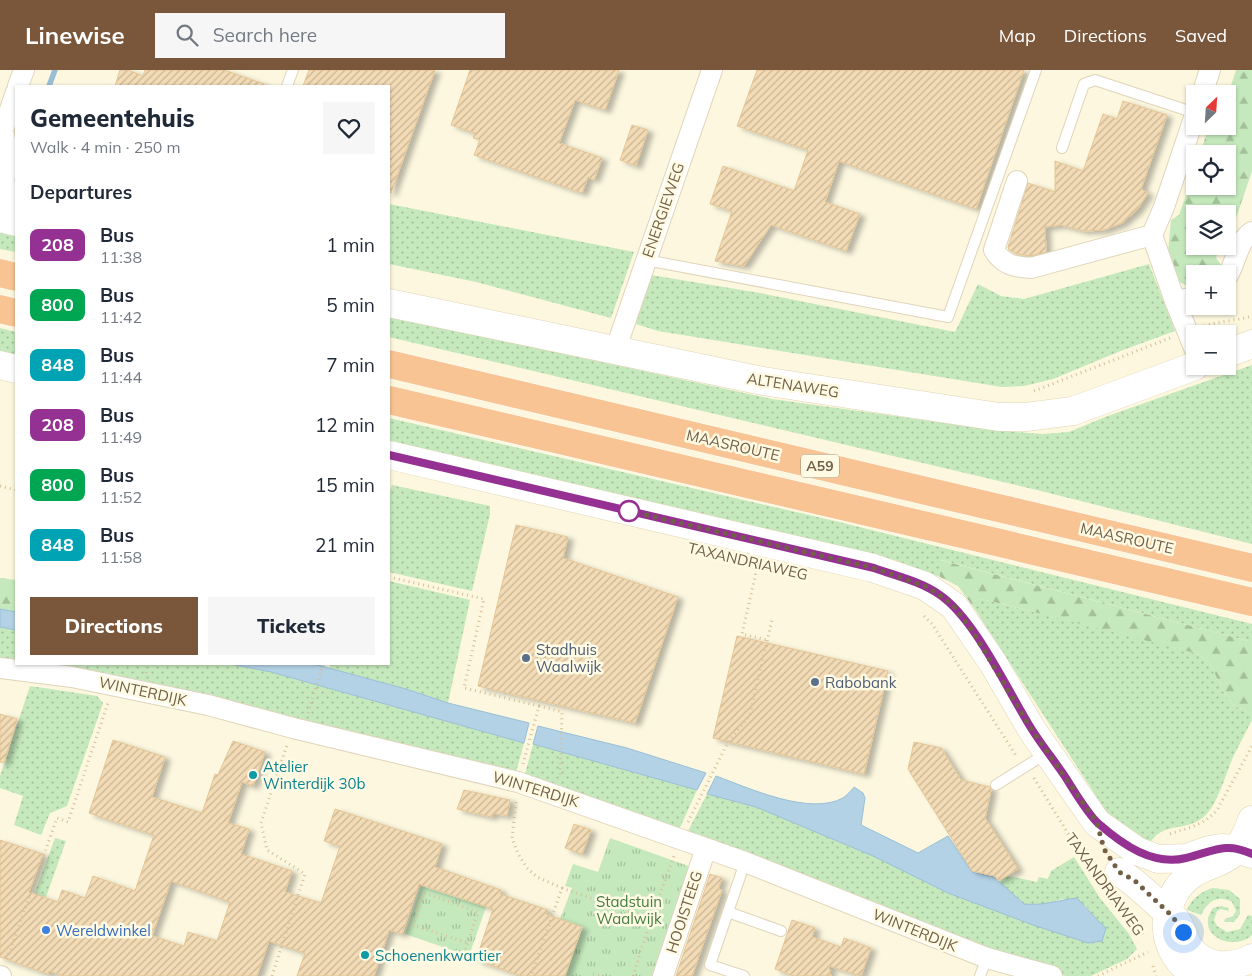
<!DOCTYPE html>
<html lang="en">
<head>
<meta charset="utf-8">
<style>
  :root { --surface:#fff; --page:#f6f6f7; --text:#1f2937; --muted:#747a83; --accent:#7a563b }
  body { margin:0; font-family:Mulish,sans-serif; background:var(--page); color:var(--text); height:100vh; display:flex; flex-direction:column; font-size:19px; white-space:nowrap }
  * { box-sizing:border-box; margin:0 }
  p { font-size:16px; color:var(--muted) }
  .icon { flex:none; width:28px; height:28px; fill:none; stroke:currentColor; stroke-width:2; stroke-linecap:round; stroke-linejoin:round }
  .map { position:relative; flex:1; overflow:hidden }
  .details { position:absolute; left:15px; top:15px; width:375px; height:580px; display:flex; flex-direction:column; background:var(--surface); border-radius:0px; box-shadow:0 1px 4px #0004 }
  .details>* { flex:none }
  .badge { padding:0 10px; border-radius:8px; font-size:18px; line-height:32px }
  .needle { width:32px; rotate:25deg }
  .buttons { position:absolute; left:1186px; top:15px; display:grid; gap:10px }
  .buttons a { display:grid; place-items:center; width:50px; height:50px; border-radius:0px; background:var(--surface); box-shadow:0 1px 4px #0004; font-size:25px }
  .you { position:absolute; width:25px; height:25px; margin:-12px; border:4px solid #fff; border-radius:50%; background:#1a73e8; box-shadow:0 0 0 8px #1a73e833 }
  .map>.badge { position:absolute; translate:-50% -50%; box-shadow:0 0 0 2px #fff }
  h2 { padding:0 15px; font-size:19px; line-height:45px }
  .round { display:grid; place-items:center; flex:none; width:52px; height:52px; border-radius:0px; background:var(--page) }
  .summary { display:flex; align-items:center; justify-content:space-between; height:85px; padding:0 15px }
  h1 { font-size:24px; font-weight:800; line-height:38px }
  .button { display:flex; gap:10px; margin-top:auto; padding:10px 15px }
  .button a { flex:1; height:58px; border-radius:0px; background:var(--accent); color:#fff; font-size:20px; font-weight:800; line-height:58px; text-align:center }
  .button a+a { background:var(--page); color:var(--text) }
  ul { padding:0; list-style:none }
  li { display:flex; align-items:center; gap:15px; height:60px; padding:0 15px }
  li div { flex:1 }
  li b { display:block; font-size:19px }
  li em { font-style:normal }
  li .badge { min-width:55px; font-weight:700; text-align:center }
  header { display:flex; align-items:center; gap:30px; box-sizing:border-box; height:70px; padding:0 25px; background:var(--accent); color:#fff }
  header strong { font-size:24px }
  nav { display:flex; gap:28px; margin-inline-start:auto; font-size:18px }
  .search { width:350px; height:45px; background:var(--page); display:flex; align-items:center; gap:12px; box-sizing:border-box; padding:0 18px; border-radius:0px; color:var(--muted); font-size:19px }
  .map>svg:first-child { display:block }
  .grass { fill:url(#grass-dots) }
  .forest { fill:url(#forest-firs) }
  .park { fill:url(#park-tufts) }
  .water { fill:#b3d2e5; stroke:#99bfd7 }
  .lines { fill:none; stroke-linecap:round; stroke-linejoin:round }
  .stream { stroke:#99bfd7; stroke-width:5.5 }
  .building { fill:url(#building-hatch); stroke:#e5c695; fill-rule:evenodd; filter:url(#shadow) }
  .service-casing { stroke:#e0d4ba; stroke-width:12 }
  .minor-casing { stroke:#e0d4ba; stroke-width:22 }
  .secondary-casing { stroke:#e2d4b5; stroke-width:29 }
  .motorway-casing { stroke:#fff; stroke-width:29 }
  .path { stroke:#d6be99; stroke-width:3; stroke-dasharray:1 4; stroke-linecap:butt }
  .service { stroke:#fff; stroke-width:10 }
  .minor { stroke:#fff; stroke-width:20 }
  .secondary { stroke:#fff; stroke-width:28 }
  .motorway { stroke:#f8c493; stroke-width:28 }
  .line-casing { stroke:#fff; stroke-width:11 }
  .line { stroke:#953192; stroke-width:8 }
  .walk { stroke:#726046; stroke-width:5; stroke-dasharray:0 9 }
  .stop-dot { fill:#fff; stroke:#953192; stroke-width:2.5 }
  .service-dot { fill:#5c6f8a; stroke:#fffae4; stroke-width:2 }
  .culture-dot { fill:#0f9aa8; stroke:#fffae4; stroke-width:2 }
  .shop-dot { fill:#3f7fe0; stroke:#fffae4; stroke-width:2 }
  .labels { text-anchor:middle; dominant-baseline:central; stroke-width:5; stroke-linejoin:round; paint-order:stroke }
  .shield { fill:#fffae4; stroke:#9c8e75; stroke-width:1 }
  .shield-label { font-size:14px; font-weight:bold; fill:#726046 }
  .street-label { font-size:15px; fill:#726046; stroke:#fffae4 }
  .service-label { font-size:15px; fill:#4e5e75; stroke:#fffae4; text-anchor:start }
  .culture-label { font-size:15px; fill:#0d838f; stroke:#fffae4; text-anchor:start }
  .park-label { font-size:15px; fill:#457e40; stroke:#fffae4 }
  .shop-label { font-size:15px; fill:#366cbe; stroke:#fffae4; text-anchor:start }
</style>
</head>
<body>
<header>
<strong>Linewise</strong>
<div class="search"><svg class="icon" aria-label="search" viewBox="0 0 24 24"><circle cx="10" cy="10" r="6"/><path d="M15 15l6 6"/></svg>Search here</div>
<nav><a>Map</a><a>Directions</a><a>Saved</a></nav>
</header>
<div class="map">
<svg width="1252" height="906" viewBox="0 0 1252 906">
  <defs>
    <pattern id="grass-dots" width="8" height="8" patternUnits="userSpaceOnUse" patternTransform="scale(1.25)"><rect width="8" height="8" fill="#c5e9bd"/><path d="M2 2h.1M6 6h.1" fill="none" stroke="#a4c09b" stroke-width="1.8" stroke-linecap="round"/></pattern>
    <pattern id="forest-firs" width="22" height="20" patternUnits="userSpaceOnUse" patternTransform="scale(1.25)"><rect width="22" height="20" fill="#c5e9bd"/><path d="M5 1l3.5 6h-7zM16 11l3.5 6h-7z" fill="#a4c09b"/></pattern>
    <pattern id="park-tufts" width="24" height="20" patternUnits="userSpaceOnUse" patternTransform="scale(1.25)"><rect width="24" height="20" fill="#c5e9bd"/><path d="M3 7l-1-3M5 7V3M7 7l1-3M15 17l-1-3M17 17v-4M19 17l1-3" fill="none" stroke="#a4c09b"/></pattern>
    <pattern id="building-hatch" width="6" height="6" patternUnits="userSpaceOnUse" patternTransform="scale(1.25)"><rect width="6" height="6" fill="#f2dbb5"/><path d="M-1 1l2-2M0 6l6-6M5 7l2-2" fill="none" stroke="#c8b595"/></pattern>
    <filter id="shadow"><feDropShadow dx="5.5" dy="3" stdDeviation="2.5" flood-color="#0004"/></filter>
  </defs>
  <rect width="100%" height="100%" fill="#fcf7de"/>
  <path class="grass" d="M 389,134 L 634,182 L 611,248 L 476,212 L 389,194 Z
    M 0,158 L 16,162 L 16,182 L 0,179 Z
    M 1149,194 L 1175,261 L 1123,280 L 1053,309 L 1024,316 L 1002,317 L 658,261 L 636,254 L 638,242 L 651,205 L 760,223 L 955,262 L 978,214 L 1001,226 L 1024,229 Z
    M 389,246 L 772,329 L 1004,361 L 1043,364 L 1069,362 L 1105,347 L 1252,295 L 1252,474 L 1037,420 L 389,267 Z
    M 0,258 L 16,262 L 16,288 L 0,284 Z
    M 389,348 L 839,452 L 1252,554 L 1252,572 L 941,490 L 940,507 L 895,490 L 840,481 L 389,375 Z
    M 392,415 L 490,436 L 490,444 L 472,521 L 389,502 L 389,424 Z
    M 389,511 L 470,530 L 448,633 L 406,619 L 329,598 L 331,594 L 389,594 Z
    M 982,529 L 1180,578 L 1199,584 L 1210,594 L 1226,626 L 1233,635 L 1252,644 L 1252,650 C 1246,662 1240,673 1234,685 C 1226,702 1217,739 1201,749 C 1182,762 1162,751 1148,776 L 1111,749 L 974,538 L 977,533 L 973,531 Z
    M 0,557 L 16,560 L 16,594 L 0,592 Z
    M 17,594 L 230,594 L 271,602 L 524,673 L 515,706 Z
    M 30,616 L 97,626 L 103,633 L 67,736 L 50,743 L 41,765 L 14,755 L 23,726 L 0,718 L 0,706 Z
    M 533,674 L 697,720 L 678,762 L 524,708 Z
    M 707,724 L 756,737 L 873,786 L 948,823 L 1033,855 L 1088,873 L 1105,858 L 1094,848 L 1086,836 L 1062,829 L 1046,834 L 1024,834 L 998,812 L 1009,806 L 1037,812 L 1039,807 L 1048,809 L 1051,801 L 1074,787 L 1100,828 L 1129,864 L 1137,879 L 1127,889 L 1091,906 L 1066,906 L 1002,888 L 686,765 Z
    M 55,768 L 66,771 L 46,827 L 34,825 Z
    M 1212,818 L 1229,820 L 1240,829 L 1240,844 L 1234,852 L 1224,852 L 1225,849 L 1233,846 L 1236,841 L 1232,832 C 1218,824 1208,831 1201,845 L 1187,840 C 1191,829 1201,822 1212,818 Z
    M 1221,836 L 1228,838 L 1229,841 L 1221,839 L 1217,841 L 1214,850 L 1217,856 L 1227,862 L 1240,859 L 1248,845 L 1252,846 L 1252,865 C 1232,883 1194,864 1213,838 Z"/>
  <path class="forest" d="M 1236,0 L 1252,0 L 1252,101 L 1234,154 L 1228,153 L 1228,144 L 1195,144 L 1195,176 L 1220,176 L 1216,188 L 1224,199 L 1220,204 L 1195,204 L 1195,218 L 1192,219 L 1178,211 L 1168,182 L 1171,150 L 1179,145 L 1195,98 L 1195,116 L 1228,116 L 1228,84 L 1200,84 L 1209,56 L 1228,56 L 1228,25 Z
    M 940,490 L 1252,572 L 1252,644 L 1233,635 L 1226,626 L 1210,594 L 1199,584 L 982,529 L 974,531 L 978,533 L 974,538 L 958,516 L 940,507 Z
    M 0,508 L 16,510 L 16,542 L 0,539 Z"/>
  <path class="park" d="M 610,768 L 694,798 L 658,906 L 565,906 L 583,857 L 560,849 L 572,818 L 565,816 L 573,794 L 598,802 Z
    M 421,816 L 486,837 L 469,886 L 405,864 Z"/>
  <path class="water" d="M 0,539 L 16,542 L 16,560 L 0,557 Z
    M 230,594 L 314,594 L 406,619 L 448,633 L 529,653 L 524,673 L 271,602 Z
    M 538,656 L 627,678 L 706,703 L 697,720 L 533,674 Z
    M 716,706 C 749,718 809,746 843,728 C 847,725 851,721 854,717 L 863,723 L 865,728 L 861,755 L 918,783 L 948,766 L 972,802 L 994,807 L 1024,834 C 1043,836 1059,830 1077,828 C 1087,838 1095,849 1106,858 L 1102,871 L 1088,873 L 1033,855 L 948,823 L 873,786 L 756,737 L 707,724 Z"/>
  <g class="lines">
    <path class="stream" d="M 49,16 L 55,0"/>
  </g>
  <path class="building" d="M 120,0 L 128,0 L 143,6 L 145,0 L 224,0 L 264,14 L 263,16 L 115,16 Z
    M 309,0 L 435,0 L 391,123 L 389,123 L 389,16 L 303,16 Z
    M 470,0 L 619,0 L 605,40 L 575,30 L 559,73 L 602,88 L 594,110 L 588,107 L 582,123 L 474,85 L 480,70 L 473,68 L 475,63 L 451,55 Z
    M 757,0 L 1024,0 L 976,139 L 839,91 L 825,132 L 860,144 L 846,181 L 771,155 L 744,196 L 715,191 L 732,141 L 710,134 L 723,96 L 794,121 L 808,80 L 737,56 Z
    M 1123,31 L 1167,45 L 1141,119 L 1148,123 L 1137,140 L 1122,153 L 1104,160 L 1084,161 L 1061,155 L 1045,157 L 1046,182 L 1030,186 L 1018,184 L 1009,180 L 1008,177 L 1028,113 L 1055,122 L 1055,91 L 1083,101 L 1103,44 L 1117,49 Z
    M 632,55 L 648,60 L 636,96 L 620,90 Z
    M 516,455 L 568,467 L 563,488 L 678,527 L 635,653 L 478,616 Z
    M 737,566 L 888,601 L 864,704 L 713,668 Z
    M 0,644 L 17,649 L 4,693 L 0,692 Z
    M 113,670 L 165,687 L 152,727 L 202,743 L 215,704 L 218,705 L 233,671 L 265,682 L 253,716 L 242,712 L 228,753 L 249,759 L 241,784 L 292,801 L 285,822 L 321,833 L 340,776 L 324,771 L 335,739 L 442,774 L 435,797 L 501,820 L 500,824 L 548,840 L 546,844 L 582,857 L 565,906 L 522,906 L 476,890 L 493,839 L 419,814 L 402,864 L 389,860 L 374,906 L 297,906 L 305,883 L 269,871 L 257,906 L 64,906 L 49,901 L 48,904 L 0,887 L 0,770 L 43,784 L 29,822 L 58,832 L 62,820 L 85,828 L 93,806 L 135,821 L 154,765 L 89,743 ZM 171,811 L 230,832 L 217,871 L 188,862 L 184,876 L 152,866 Z
    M 914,672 L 941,678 L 961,710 L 990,717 L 991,720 L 985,748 L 1018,799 L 998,811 L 995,806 L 972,801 L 908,699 Z
    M 464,720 L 510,730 L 507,746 L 493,743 L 492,747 L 457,739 Z
    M 574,754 L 591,760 L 582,784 L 565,778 Z
    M 710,804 L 722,808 L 718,819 L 722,820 L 713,846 L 692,906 L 676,906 Z
    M 792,850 L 815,858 L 812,867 L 841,877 L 844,868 L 871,878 L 861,906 L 829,896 L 831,906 L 794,906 L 775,899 Z"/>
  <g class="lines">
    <g class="service-casing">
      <path id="service" d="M 287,16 L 293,0
        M 1062,78 L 1084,14 L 1095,10 L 1195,43
        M 646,190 L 948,247 L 1036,0
        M 996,715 L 1047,683
        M 728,842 L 781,861
        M 744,906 L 710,895 L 745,792
        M 980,906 L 987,888"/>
    </g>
    <g class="minor-casing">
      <path id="minor" d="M 18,16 L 24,0
        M 1202,24 L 1210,0
        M 1195,45 L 1164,137 L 1152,165 L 1175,231 L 1195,280
        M 0,62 L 3,60 L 16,22
        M 1017,111 L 994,180 C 1003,195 1015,197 1031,198 L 1152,165
        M 0,123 C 9,102 8,81 3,60
        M 1228,205 C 1236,192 1238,170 1252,162
        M 1175,231 L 1195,227
        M 615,281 L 712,0
        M 0,598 L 72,607 L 208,635 L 293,658 L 518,712 L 745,792 L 987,888 L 1052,906
        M 0,906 L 1,906
        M 663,906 L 706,778"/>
    </g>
    <g class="secondary-casing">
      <path id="secondary" d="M 0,122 L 16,126
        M 0,148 L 16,152
        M 389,233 L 763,311 L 999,347 L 1026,347 L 1073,341 L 1195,296
        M 1228,283 L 1252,274
        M 0,295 L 16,299
        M 389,385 L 873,498 L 925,516 L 954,536 L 993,593 L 1032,660 L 1097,753 L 1137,781 L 1158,789 L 1187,788 L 1209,780 L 1221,778 L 1237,779 L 1252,784
        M 1119,802 C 1134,811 1145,822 1158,834 C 1164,839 1170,843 1175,849 C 1182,857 1183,865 1187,874 C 1201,898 1229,900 1252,888
        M 1199,906 C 1158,887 1156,829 1192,804 C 1205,795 1221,794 1233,783 C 1243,774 1247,762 1252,750"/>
    </g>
    <g class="motorway-casing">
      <path id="motorway" d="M 0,203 L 16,207
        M 0,239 L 16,243
        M 389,294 L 1252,498
        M 389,330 L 1252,532"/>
    </g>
    <path class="path" d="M 1204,256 C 1220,251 1236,251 1252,246
      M 1034,321 L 1170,268
      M 0,416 L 16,420
      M 758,494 L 742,564 L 767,570
      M 389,507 L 484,529 L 464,618 L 539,636 L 523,694
      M 924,546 L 932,554 L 1017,687
      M 146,603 L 147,594
      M 539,636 L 562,642 L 560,706
      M 308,643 L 323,594
      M 1034,708 L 1080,783 L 1096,807
      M 516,732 L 512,768 L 518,784 L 527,798 L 537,807 L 562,818 L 531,906
      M 688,752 L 728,672 L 750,645 L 772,550
      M 1170,764 C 1188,758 1204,755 1217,740 L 1252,676
      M 562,818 L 651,849 L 674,786
      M 1114,829 L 1135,852 L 1143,864
      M 464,884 L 478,842 L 424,823 L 413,855 L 468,873
      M 7,889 L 57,748 L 68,752 L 108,633
      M 1153,896 L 1156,906
      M 593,904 L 601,906
      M 272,906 L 305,804 L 267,780 L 261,753 L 287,675
      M 633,906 L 651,849
      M 1098,906 L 1148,882"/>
    <use href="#service" class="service"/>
    <use href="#minor" class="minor"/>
    <use href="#secondary" class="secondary"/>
    <use href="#motorway" class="motorway"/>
  </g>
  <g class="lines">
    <g class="line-casing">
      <path id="line" d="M 389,385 L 874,498 C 896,506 920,511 940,525 C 975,549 1008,621 1031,658 C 1041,674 1053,689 1064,705 C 1072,717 1088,745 1099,754 C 1123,775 1153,796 1186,788 C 1212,782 1225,771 1252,784"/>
    </g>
    <use href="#line" class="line"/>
    <path class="walk" d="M 629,441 L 874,498 L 925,516 L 941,526 L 954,536 L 973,562 L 1032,660 L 1097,753 L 1104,779 L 1119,802 L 1134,810 L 1173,847 L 1183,862"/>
  </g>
  <circle class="stop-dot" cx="629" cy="441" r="10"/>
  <g class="service-dot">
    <circle cx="526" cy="588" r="5"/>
    <circle cx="815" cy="612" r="5"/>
  </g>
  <g class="culture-dot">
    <circle cx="253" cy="705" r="5"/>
    <circle cx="365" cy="885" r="5"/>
  </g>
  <circle class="shop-dot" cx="46" cy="860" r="5"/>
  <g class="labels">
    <rect class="shield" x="801" y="384.5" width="38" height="23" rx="4"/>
    <g class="shield-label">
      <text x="820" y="396">A59</text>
    </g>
    <g class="street-label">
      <text transform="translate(663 140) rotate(-71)">ENERGIEWEG</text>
      <text transform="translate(793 315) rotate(9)">ALTENAWEG</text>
      <text transform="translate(733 375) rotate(13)">MAASROUTE</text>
      <text transform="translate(1127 468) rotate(13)">MAASROUTE</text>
      <text transform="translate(748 491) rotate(13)">TAXANDRIAWEG</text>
      <text transform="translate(143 621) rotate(12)">WINTERDIJK</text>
      <text transform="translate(536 719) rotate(17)">WINTERDIJK</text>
      <text transform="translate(1105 814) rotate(54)">TAXANDRIAWEG</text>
      <text transform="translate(684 842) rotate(-72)">HOOISTEEG</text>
      <text transform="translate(915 860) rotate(22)">WINTERDIJK</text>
    </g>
    <g class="service-label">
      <text x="536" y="579">Stadhuis<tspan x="536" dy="17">Waalwijk</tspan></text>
      <text x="825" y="612">Rabobank</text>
    </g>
    <g class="culture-label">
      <text x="263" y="696">Atelier<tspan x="263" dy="17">Winterdijk 30b</tspan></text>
      <text x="375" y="885">Schoenenkwartier</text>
    </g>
    <g class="park-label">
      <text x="629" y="831">Stadstuin<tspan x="629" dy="17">Waalwijk</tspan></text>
    </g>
    <g class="shop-label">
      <text x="56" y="860">Wereldwinkel</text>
    </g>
  </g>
</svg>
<div class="buttons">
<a><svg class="needle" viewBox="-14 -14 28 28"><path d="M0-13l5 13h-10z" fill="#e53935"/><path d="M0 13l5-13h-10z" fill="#747a83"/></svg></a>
<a><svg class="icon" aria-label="locate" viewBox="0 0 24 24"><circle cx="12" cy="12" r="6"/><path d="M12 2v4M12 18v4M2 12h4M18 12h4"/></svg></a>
<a><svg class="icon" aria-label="layers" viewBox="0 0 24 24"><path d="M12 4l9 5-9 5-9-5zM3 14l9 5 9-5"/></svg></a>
<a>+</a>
<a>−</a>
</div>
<div class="you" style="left:1183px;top:862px"></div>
<section class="details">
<div class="summary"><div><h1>Gemeentehuis</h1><p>Walk · 4 min · 250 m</p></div><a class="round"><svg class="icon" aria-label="heart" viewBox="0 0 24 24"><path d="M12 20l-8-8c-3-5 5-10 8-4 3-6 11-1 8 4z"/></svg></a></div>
<h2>Departures</h2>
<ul>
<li><span class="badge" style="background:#953192;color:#fff">208</span><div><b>Bus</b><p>11:38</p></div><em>1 min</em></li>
<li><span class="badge" style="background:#00a651;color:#fff">800</span><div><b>Bus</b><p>11:42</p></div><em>5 min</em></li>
<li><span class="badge" style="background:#00a3b4;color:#fff">848</span><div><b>Bus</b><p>11:44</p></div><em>7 min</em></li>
<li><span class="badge" style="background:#953192;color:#fff">208</span><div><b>Bus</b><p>11:49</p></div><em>12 min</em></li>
<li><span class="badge" style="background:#00a651;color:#fff">800</span><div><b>Bus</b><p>11:52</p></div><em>15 min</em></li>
<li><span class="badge" style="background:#00a3b4;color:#fff">848</span><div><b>Bus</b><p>11:58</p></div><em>21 min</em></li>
</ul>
<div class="button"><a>Directions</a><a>Tickets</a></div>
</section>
</div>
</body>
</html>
